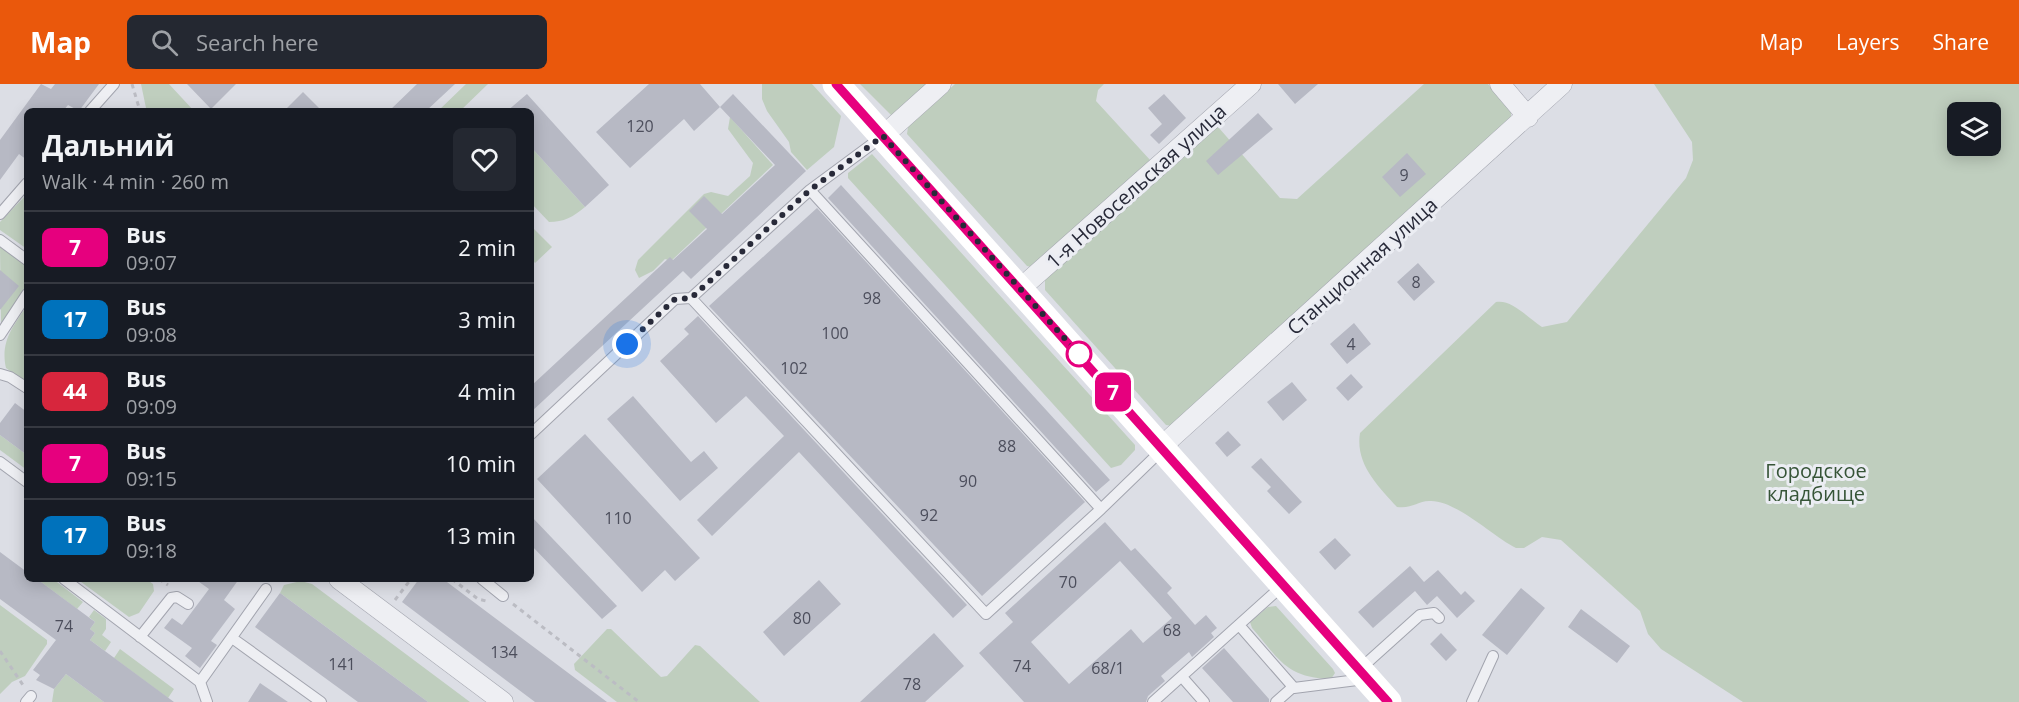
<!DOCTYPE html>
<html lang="en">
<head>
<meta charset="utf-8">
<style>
  :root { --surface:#171b24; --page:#242831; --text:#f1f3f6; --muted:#9ea1a6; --line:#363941; --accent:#ea580c }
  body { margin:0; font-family:"Open Sans",sans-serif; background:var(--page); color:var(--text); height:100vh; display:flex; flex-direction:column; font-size:22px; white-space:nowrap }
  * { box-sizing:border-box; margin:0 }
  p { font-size:20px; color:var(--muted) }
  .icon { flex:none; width:33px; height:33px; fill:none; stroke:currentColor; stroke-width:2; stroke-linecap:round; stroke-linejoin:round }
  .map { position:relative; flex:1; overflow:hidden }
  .details { position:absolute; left:24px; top:24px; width:510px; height:474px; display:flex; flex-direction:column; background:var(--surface); border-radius:9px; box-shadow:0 3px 15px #0003 }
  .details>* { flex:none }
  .badge { padding:0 12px; border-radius:9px; font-size:21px; line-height:39px }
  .buttons { position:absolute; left:1947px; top:18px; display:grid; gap:12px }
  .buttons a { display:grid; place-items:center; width:54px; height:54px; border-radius:9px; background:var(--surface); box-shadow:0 3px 15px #0003; font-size:30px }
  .you { position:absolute; width:30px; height:30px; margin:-15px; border:4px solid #fff; border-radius:50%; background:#1a73e8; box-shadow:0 0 0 9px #1a73e833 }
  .map>.badge { position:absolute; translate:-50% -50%; box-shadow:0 0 0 3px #fff }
  .round { display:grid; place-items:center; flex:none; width:63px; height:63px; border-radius:9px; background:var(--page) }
  .headline { display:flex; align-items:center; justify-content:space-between; height:102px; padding:0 18px }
  h1 { font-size:28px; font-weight:700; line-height:45px }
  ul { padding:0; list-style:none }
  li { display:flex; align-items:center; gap:18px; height:72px; padding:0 18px; border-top:2px solid var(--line) }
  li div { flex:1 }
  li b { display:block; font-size:22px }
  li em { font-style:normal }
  li .badge { min-width:66px; font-weight:700; text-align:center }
  header { display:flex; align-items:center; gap:36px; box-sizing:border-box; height:84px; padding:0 30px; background:var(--accent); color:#fff }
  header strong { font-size:28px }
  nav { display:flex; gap:33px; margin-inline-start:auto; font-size:21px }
  .search { width:420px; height:54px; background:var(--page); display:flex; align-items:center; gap:15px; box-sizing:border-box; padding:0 21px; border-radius:9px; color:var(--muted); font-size:22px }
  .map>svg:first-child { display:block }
  .green { fill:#bfcebe; fill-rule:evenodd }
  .building { fill:#b7b9c4; fill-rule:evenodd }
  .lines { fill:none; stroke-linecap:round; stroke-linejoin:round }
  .lane-casing { stroke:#a2a4ae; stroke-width:12 }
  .street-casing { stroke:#a2a4ae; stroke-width:21 }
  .path { stroke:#bbbcc3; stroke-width:3; stroke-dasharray:4.5 4.5; stroke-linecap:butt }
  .lane { stroke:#eeeff3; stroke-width:10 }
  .street { stroke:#eeeff3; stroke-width:20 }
  .secondary { stroke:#fff; stroke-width:27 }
  .line-casing { stroke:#fff; stroke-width:14 }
  .line { stroke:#e6007e; stroke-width:9 }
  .walk { stroke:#282a39; stroke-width:6; stroke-dasharray:0 10.8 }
  .stop-dot { fill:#fff; stroke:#e6007e; stroke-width:3 }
  .labels { text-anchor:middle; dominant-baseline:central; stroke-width:6; stroke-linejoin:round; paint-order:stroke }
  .number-label { font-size:16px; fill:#4c4e5c }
  .street-label { font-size:20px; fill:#282a39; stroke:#ebedf3 }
  .park-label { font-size:20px; fill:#365437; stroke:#ebedf3 }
</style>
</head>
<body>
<header>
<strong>Map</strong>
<div class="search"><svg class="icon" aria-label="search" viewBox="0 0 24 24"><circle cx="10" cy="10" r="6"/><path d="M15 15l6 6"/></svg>Search here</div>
<nav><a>Map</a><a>Layers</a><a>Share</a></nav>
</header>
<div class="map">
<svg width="2019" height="618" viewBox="0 0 2019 618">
  <rect width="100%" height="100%" fill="#dcdee5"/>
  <path class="green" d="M 141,0 L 169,0 L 194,27 L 150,27 L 146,24 Z
    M 466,0 L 488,0 L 460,27 L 438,27 Z
    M 762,0 L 812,0 L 841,32 L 834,63 L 807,86 L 791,68 L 789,58 L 767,27 L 762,15 Z
    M 860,0 L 930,0 L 894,34 Z
    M 955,0 L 1104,0 L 1098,6 L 1096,17 L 1151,77 L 1035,184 L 1027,182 L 907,50 L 908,43 Z
    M 1424,0 L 1488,0 L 1511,28 L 1511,36 L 1173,342 L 1166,341 L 1045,206 L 1045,192 L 1214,44 L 1219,44 L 1280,114 L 1297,115 Z
    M 1654,0 L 2019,0 L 2019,618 L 1743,618 L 1661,565 L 1648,550 L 1640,527 L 1561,456 L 1542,453 L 1524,464 L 1516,464 C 1492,452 1455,415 1429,417 C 1418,417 1412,425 1397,423 C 1378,402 1355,380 1360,349 L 1496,218 C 1512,215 1528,234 1542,243 L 1567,238 L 1686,94 L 1693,76 L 1692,58 ZM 1958,28 L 1990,28 L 1990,62 L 1958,62 Z
    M 730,33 L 773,81 L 671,177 L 665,175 L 653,187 L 639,194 L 635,186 L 638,176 L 704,110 L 711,108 L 728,112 L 750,92 L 753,79 L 728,45 Z
    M 531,63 L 585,123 C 573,133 564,138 549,138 L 531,119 Z
    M 872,70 L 1135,361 L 1135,366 L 1121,381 L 1111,384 L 848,94 L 848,89 Z
    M 27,110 L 27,165 L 0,146 L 0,138 Z
    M 531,142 L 552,163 L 535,179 L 531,174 Z
    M 0,162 L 27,182 L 27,205 L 1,239 Z
    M 27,222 L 27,248 L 24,253 L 27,257 L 27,299 L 6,284 C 0,258 13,242 27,222 Z
    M 0,351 L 27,371 L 27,386 L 0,366 Z
    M 37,495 L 53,495 L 83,518 L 77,525 Z
    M 77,495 L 146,495 L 153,500 L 154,507 L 139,529 L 129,533 Z
    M 301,497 L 312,500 L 470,618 L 428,618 L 280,509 L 284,501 Z
    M 0,521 L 47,556 L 47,560 L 25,592 L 12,598 L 0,610 Z
    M 1276,522 L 1333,585 L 1335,589 L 1331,595 C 1286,594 1279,575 1252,544 L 1250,538 L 1268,523 Z
    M 94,526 L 106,535 L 106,545 L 102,551 L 111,558 L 105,567 L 90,556 L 95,549 L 90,545 L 95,538 L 89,533 Z
    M 607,545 L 611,545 L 661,593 L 667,592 L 695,561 L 700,562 L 760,618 L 617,618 L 575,586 L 574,580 Z
    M 120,565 L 174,605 L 168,614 L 114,574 Z
    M 66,590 L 104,618 L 52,618 L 54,605 Z"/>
  <path class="building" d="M 41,0 L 51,5 L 55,0 L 99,0 L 79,27 L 68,21 L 63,27 L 27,27 L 27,76 L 19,70 L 0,96 L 0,56 Z
    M 187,0 L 236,0 L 211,25 Z
    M 417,0 L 455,0 L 426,27 L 389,27 Z
    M 649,0 L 700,0 L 720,23 L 694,47 L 684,35 L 630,84 L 596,48 Z
    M 1278,0 L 1318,0 L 1295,20 Z
    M 303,8 L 322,27 L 284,27 Z
    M 527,10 L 609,101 L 585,123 L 531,63 L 531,27 L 507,27 Z
    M 733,10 L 806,87 L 691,195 L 683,187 L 531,328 L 531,302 L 670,173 L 673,176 L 707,145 L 689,127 L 704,112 L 722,130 L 775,81 L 720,23 Z
    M 1164,10 L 1186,34 L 1159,60 L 1150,51 L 1162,40 L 1148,24 Z
    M 1258,29 L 1273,45 L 1218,91 L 1206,77 Z
    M 1407,69 L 1426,90 L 1400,113 L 1382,93 Z
    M 841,101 L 1110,396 L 1096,408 L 828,114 Z
    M 817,124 L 1085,418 L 982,512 L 709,222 Z
    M 1418,179 L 1435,198 L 1414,217 L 1397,198 Z
    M 0,186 L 19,202 L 0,226 Z
    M 698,232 L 967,521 L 953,534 L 799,368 L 712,452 L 697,436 L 784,352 L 746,312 L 716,339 L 660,277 L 689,250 L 684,245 Z
    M 1354,239 L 1371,260 L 1347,280 L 1330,260 Z
    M 1351,290 L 1363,303 L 1348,317 L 1336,304 Z
    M 1292,298 L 1307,316 L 1283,337 L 1267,318 Z
    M 633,312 L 691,378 L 704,367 L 718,384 L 680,417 L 607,335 Z
    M 15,319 L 27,328 L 27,371 L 0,351 L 0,339 Z
    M 1228,347 L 1241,361 L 1227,373 L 1215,359 Z
    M 585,350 L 700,474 L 675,497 L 665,486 L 642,508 L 537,395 Z
    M 1261,374 L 1302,418 L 1289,430 L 1267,407 L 1271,403 L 1251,383 Z
    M 531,432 L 617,522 L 602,535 L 531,461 Z
    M 1105,438 L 1131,467 L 1135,464 L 1172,504 L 1167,509 L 1195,541 L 1206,531 L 1217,544 L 1211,549 L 1214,553 L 1192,573 L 1189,568 L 1161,592 L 1165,597 L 1148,612 L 1146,618 L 1024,618 L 979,569 L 1013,538 L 1005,529 ZM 1120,477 L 1172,534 L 1143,559 L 1131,545 L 1069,600 L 1031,558 Z
    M 1335,454 L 1351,471 L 1335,486 L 1319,468 Z
    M 0,468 L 27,488 L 27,495 L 37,495 L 95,538 L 90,545 L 95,549 L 90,556 L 174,618 L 104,618 L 66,590 L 54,605 L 36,596 L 40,591 L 33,586 L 56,556 L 0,515 Z
    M 1410,482 L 1424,498 L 1438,486 L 1461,511 L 1465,507 L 1475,517 L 1457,534 L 1437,512 L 1427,521 L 1415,507 L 1373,544 L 1358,528 Z
    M 195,495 L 239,495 L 224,516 L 235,525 L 211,557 L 217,561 L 200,584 L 185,572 L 192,564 L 164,544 L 172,534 L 182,541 L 209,505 Z
    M 419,495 L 443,495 L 607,618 L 535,618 L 402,518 Z
    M 819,496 L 841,520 L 784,572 L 763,548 Z
    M 1521,504 L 1545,524 L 1507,571 L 1482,551 Z
    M 280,509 L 428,618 L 358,618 L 255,543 Z
    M 1581,525 L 1630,562 L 1617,579 L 1568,543 Z
    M 934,549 L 964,582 L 925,618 L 860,618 Z
    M 1441,549 L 1457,566 L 1446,577 L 1430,560 Z
    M 1224,564 L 1269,615 L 1269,618 L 1233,618 L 1202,584 Z
    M 260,599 L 288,618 L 248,618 Z"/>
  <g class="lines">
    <g class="lane-casing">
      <path id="lane" d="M 90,27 L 114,0
        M 810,106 L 1101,425 L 1163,365
        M 0,130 L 27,99
        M 0,156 L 27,176
        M 691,214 L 986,530 L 1101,425
        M 0,251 L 27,210
        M 0,290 L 10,293 L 27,304
        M 531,350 L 675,215 L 691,214 L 810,106 L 883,52
        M 0,378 L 27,398
        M 64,495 L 200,598 L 207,618
        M 482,495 L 503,512
        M 1239,541 L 1294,604 L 1365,595
        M 140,553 L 171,514 L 177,513 L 188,520
        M 232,554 L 321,618
        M 1360,585 L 1420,531 L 1434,529 L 1439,534
        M 1182,593 L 1204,618
        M 200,598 L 266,505
        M 26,618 L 31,612
        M 1153,618 L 1282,502
        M 1276,618 L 1293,603
        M 1472,618 L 1493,572"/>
    </g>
    <g class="street-casing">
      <path id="street" d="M 1500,0 L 1528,33
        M 883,52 L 941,0
        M 1021,204 L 1251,0
        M 1163,365 L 1171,354 L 1562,0
        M 339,495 L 503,618"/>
    </g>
    <path class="path" d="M 132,0 L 140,27
      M 159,495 L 168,501
      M 283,495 L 287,495
      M 452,495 L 478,515 L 486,517
      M 395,516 L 411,495
      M 513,520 L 639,618
      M 0,567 L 23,601"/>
    <use href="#lane" class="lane"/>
    <use href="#street" class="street"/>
    <path class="secondary" d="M 836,0 L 1388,618"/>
  </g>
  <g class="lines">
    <g class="line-casing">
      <path id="line" d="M 836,0 L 1388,618"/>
    </g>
    <use href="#line" class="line"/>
    <path class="walk" d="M 627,260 L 675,215 L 691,214 L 810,106 L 883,52 L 1084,276 L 1079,270"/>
  </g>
  <circle class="stop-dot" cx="1079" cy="270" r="12"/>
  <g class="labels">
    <g class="number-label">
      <text x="640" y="42">120</text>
      <text x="1404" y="91">9</text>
      <text x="1416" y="198">8</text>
      <text x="872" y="214">98</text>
      <text x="835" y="249">100</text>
      <text x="1351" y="260">4</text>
      <text x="794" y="284">102</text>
      <text x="1007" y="362">88</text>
      <text x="968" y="397">90</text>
      <text x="929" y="431">92</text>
      <text x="618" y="434">110</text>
      <text x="1068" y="498">70</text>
      <text x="802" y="534">80</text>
      <text x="64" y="542">74</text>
      <text x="1172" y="546">68</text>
      <text x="504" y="568">134</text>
      <text x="342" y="580">141</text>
      <text x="1022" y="582">74</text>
      <text x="1108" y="584">68/1</text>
      <text x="912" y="600">78</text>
    </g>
    <g class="street-label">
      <text transform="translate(1136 102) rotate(-42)">1-я Новосельская улица</text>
      <text transform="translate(1362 182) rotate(-42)">Станционная улица</text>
    </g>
    <g class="park-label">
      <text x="1816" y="386">Городское<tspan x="1816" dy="23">кладбище</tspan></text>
    </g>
  </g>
</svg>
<div class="buttons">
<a><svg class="icon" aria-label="layers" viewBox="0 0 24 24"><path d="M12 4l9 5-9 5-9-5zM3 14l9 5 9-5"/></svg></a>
</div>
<div class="you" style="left:627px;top:260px"></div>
<b class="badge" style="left:1113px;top:308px;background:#e6007e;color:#fff">7</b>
<section class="details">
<div class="headline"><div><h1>Дальний</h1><p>Walk · 4 min · 260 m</p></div><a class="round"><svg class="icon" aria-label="heart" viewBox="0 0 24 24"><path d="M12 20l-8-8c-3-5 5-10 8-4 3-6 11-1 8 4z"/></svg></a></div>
<ul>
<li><span class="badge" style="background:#e6007e;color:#fff">7</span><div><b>Bus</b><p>09:07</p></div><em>2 min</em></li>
<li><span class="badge" style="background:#0072bc;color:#fff">17</span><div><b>Bus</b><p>09:08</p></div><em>3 min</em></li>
<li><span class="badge" style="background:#d7263d;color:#fff">44</span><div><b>Bus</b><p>09:09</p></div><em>4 min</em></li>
<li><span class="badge" style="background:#e6007e;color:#fff">7</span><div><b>Bus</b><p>09:15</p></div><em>10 min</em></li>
<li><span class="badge" style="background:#0072bc;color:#fff">17</span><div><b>Bus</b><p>09:18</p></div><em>13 min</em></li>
</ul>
</section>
</div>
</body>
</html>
